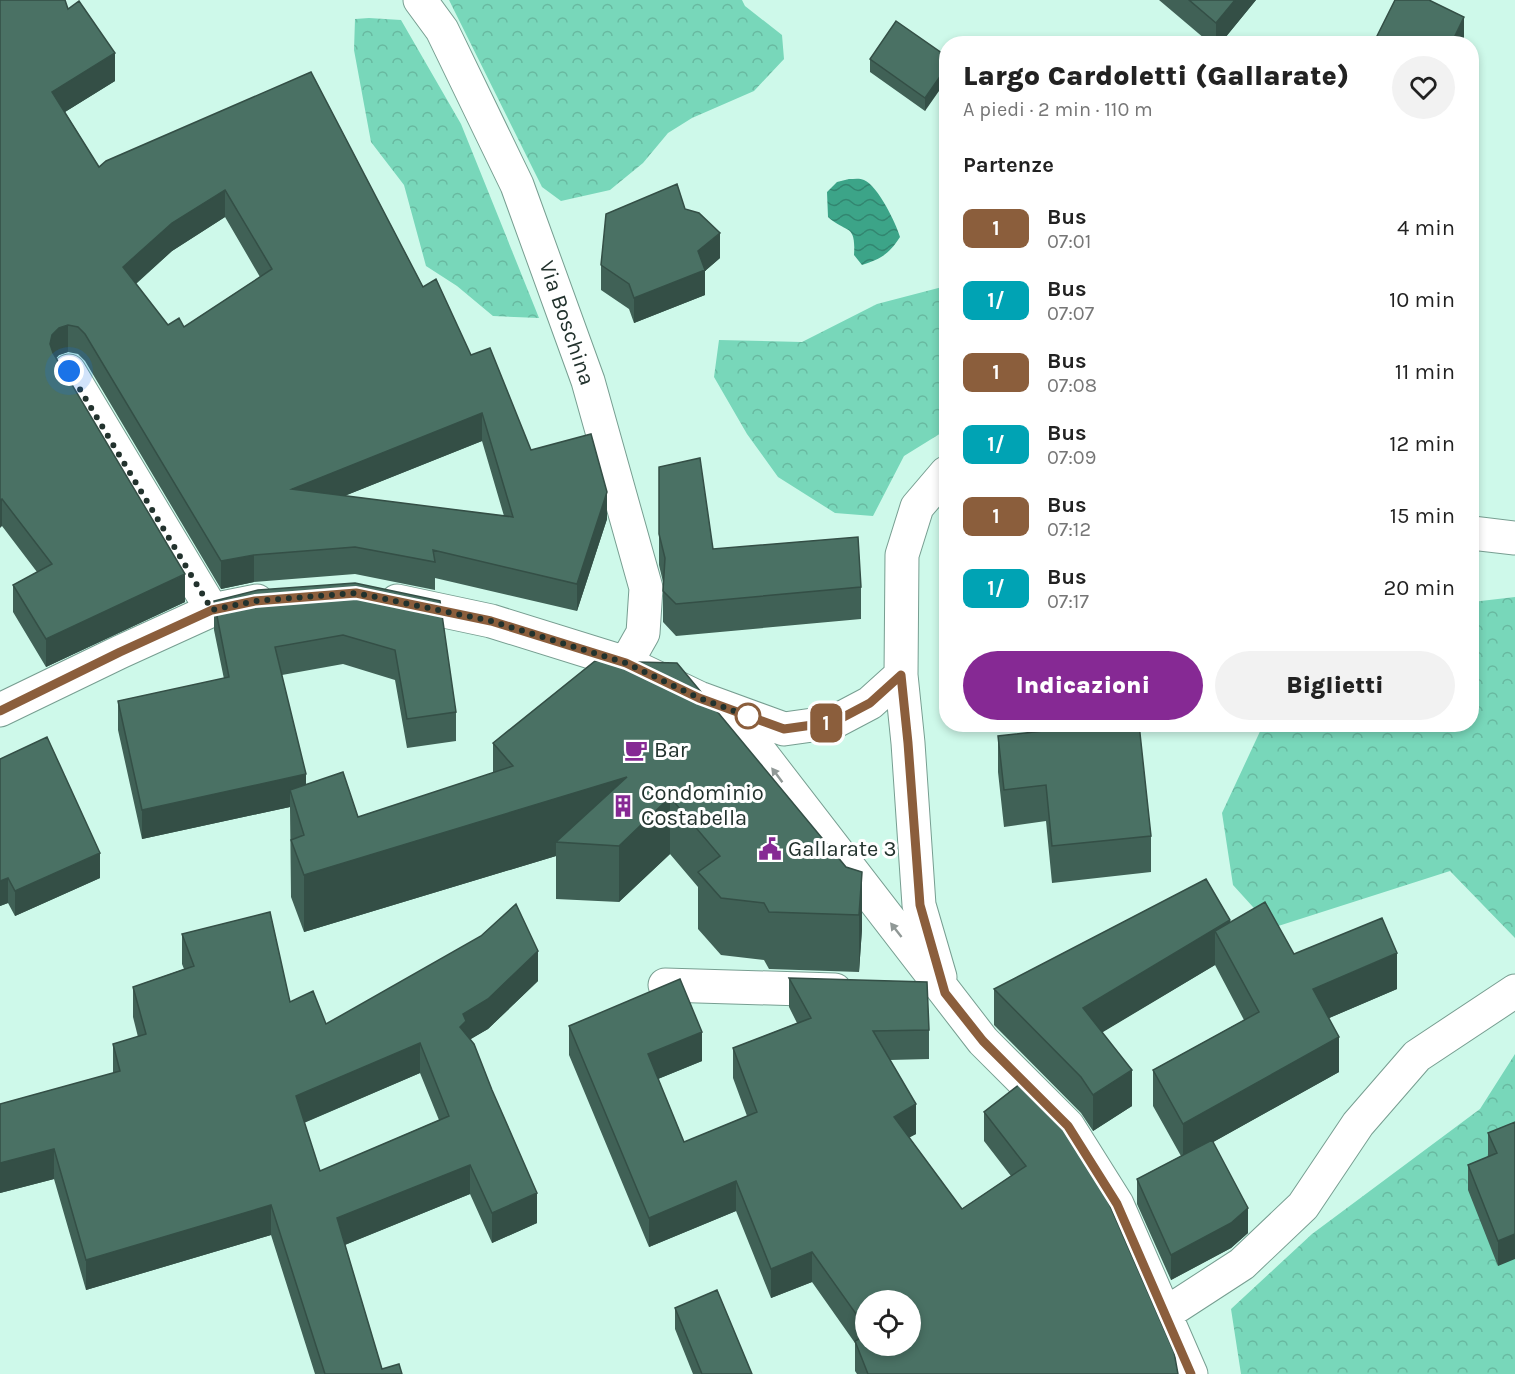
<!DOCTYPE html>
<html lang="it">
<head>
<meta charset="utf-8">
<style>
  :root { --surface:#fff; --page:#f2f2f2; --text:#222; --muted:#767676; --accent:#862994 }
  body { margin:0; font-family:Karla,sans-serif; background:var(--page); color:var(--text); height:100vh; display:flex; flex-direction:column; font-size:22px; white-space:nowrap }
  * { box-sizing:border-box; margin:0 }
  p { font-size:20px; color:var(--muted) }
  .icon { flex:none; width:33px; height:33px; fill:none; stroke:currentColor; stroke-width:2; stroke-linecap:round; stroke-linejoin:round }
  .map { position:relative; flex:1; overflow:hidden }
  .side { position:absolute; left:939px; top:36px; width:540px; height:696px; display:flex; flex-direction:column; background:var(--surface); border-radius:24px; box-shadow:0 3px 9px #0003 }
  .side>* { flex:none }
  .badge { padding:0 12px; border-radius:9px; font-size:21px; line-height:39px }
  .controls { position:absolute; left:855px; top:1290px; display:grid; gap:12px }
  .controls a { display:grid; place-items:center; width:66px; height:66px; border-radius:50%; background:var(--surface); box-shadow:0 3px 9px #0003; font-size:30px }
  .you { position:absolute; width:30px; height:30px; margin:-15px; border:4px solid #fff; border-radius:50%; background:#1a73e8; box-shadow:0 0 0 9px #1a73e833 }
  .map>.badge { position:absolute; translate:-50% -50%; box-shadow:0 0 0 3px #fff }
  h2 { padding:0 24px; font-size:22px; line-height:54px }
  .round { display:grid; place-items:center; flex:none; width:63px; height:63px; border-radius:32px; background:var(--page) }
  .head { display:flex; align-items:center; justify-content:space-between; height:102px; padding:0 24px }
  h1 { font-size:28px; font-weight:800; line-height:45px }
  .primary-button { display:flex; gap:12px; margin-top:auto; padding:12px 24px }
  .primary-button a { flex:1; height:69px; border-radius:36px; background:var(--accent); color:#fff; font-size:24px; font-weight:800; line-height:69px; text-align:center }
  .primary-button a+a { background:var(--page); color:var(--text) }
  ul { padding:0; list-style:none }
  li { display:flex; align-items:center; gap:18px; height:72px; padding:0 24px }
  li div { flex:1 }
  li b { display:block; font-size:22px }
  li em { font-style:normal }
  li .badge { min-width:66px; font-weight:700; text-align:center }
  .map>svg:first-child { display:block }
  .forest { fill:url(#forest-crowns) }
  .water { fill:url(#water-waves) }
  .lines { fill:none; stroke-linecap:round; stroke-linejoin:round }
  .minor-casing { stroke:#779e91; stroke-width:35 }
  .minor { stroke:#fff; stroke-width:33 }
  .wall { fill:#406156; fill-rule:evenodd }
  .shaded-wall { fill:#344f46 }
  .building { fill:#4a7164; stroke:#344f46; stroke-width:1.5; fill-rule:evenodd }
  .oneway { fill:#909896 }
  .line-casing { stroke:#fff; stroke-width:14 }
  .line { stroke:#8b5e3c; stroke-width:9 }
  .walk { stroke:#22322d; stroke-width:6; stroke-dasharray:0 10.8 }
  .stop-dot { fill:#fff; stroke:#8b5e3c; stroke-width:3 }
  .labels { text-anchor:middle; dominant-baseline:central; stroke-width:6; stroke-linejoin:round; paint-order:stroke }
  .street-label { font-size:22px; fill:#22322d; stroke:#fff }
  .poi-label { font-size:22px; fill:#22322d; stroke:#fff; text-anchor:start }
</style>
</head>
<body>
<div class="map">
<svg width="1515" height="1374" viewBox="0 0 1515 1374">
  <defs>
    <pattern id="forest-crowns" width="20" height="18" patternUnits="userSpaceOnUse" patternTransform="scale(1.5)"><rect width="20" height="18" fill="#78d7ba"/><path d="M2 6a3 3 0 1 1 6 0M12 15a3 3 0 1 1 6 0" fill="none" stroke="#68b9a0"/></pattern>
    <pattern id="water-waves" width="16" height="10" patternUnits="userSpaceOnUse" patternTransform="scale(1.5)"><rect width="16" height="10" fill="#3ca488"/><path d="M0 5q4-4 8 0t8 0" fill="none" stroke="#328670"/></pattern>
  </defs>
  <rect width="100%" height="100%" fill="#cef9ea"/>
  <path class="forest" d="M 449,0 L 742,0 L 745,6 L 782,35 L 784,59 L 754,91 L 692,118 L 668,133 L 643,163 L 610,190 L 561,201 L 542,187 Z
    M 369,18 L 401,20 L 461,124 L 539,318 L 493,316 L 457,286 L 426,266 L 404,185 L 371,142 L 354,50 L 355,19 Z
    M 946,286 L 946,430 L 904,456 L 873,516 L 835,513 L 778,477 L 747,434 L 714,377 L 719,340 L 802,342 L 877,304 Z
    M 1515,597 L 1515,938 L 1450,871 L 1272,928 L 1233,885 L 1222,813 L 1263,725 L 1472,724 L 1472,602 Z
    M 1515,1054 L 1515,1374 L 1241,1374 L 1231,1309 L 1312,1234 L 1480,1109 Z"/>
  <path class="water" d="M 849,179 C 854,179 860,178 864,180 C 878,186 896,223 900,237 C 889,254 881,259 862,265 L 854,255 C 856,223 847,234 828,217 L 827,192 L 837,182 Z"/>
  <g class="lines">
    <g class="minor-casing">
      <path id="minor" d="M 420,0 L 442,30 L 517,185 L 588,381 L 646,588 L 643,633 L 626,663
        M 69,371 L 212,610
        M 1472,533 L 1515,538
        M 397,601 L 491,621 L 626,663 L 699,698 L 784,729 L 834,722 L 870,703 L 901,675
        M 727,709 L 983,1041 L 1068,1126 L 1117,1204 L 1191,1374
        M 0,710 L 120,652 L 212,610 L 257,601
        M 940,977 L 919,905 L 908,743 L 901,675 L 902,555 L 917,507 L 946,473
        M 665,985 L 835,990
        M 1165,1314 L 1242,1264 L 1303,1206 L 1358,1124 L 1417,1056 L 1515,991"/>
    </g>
    <use href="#minor" class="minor"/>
  </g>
  <path class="wall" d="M 0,0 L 68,9 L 115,81 L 65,112 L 99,167 L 311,72 L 423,287 L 471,355 L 531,450 L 607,519 L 577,611 L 435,578 L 435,590 L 355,574 L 254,582 L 221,589 L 85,361 L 78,354 L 68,352 L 59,355 L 56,358 L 185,602 L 46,667 L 13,612 L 13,585 L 37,572 L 2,526 ZM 225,217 L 260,277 L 184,327 L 168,325 L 136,284 L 172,251 ZM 482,441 L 504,516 L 344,496 Z
    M 1159,0 L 1256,0 L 1220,44 L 1211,44 Z
    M 946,56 L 925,111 L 870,72 L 870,59 Z
    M 685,209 L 720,258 L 705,271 L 705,295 L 634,323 L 629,309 L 601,290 L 601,265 Z
    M 659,467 L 713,549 L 861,587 L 861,619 L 676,636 L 663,622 L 663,582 L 659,565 Z
    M 355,583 L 456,712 L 456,741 L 407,748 L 395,680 L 343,664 L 282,675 L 306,785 L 358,817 L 493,773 L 493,743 L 595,661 L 846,867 L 862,872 L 862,929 L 859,972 L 769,969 L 764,960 L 721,955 L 698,929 L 698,887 L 670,854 L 619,902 L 556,899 L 556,856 L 304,932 L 291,897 L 290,807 L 142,839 L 118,730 L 118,701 L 224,679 L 214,630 L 214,601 Z
    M 998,736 L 1151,836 L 1151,872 L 1052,883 L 1046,821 L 1004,827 L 998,772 Z
    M 0,759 L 100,878 L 15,916 L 8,903 L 0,906 Z
    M 1230,922 L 1294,954 L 1397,989 L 1329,1018 L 1339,1072 L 1213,1142 L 1248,1233 L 1231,1248 L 1171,1280 L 1137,1204 L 1137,1179 L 1181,1156 L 1153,1106 L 1153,1070 L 1244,1020 L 1215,965 L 1102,1032 L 1132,1106 L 1093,1131 L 1081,1113 L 994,1025 L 994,989 Z
    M 182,934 L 326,1024 L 538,981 L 488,1029 L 470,1039 L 537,1223 L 492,1243 L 470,1194 L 345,1245 L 382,1369 L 402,1374 L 315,1374 L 271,1235 L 86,1290 L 54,1179 L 0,1193 L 0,1104 L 113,1073 L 113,1044 L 138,1037 L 133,1017 L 133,987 L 184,969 L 182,964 ZM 420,1073 L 439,1120 L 320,1171 L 304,1123 Z
    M 789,978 L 929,1030 L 929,1059 L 890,1060 L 916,1134 L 909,1137 L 962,1209 L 1011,1176 L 984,1141 L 984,1112 L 1025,1080 L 1178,1374 L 857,1374 L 855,1371 L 855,1343 L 812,1282 L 771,1298 L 736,1211 L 649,1247 L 569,1055 L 569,1026 L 702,1061 L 658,1079 L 684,1142 L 747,1116 L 733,1078 L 733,1048 L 797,1023 L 789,1007 ZM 866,1300 L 910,1346 L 866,1346 Z
    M 1515,1122 L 1498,1266 L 1468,1190 L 1468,1165 L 1488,1157 L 1488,1133 Z
    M 675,1308 L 752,1374 L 693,1374 L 675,1329 Z"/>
  <path class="shaded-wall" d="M 1235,0 L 1256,0 L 1220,44 L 1216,44 L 1216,23 Z
    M 1464,17 L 1464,39 L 1462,44 L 1451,44 Z
    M 115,53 L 115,81 L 52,120 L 52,92 Z
    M 946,68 L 946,81 L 925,111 L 925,98 Z
    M 225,190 L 225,217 L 172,251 L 123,295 L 123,267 L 172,223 Z
    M 720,233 L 720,258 L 705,271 L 705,295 L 634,323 L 634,298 L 698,251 Z
    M 68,325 L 68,352 L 59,355 L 52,362 L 50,344 L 52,335 L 59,328 Z
    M 482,413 L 482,441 L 292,517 L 292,489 Z
    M 607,492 L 607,519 L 577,611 L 577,584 Z
    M 2,499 L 2,526 L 0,528 L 0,500 Z
    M 254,555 L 254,582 L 221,589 L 221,561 Z
    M 185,574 L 185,602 L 46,667 L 46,639 Z
    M 306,774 L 306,803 L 290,790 L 290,807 L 142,839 L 142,810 Z
    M 627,777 L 556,842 L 556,856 L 304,932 L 304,875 Z
    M 670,797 L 670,854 L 619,902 L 619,846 Z
    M 100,853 L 100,878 L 15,916 L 15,891 Z
    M 862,872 L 862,929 L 859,972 L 859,915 Z
    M 8,878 L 8,903 L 0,906 L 0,881 Z
    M 1230,920 L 1230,956 L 1215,931 L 1215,965 L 1083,1044 L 1083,1008 Z
    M 538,951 L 538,981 L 488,1029 L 466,1042 L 460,1027 L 463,1014 Z
    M 1397,953 L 1397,989 L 1313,1025 L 1313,989 Z
    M 702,1032 L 702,1061 L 648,1083 L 648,1054 Z
    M 1339,1037 L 1339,1072 L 1183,1159 L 1183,1124 Z
    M 420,1043 L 420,1073 L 296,1126 L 296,1096 Z
    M 1132,1070 L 1132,1106 L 1093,1131 L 1093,1095 Z
    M 916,1104 L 916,1134 L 894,1146 L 894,1117 Z
    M 54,1149 L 54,1179 L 0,1193 L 0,1163 Z
    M 470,1165 L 470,1194 L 337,1248 L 337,1218 Z
    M 736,1181 L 736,1211 L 649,1247 L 649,1218 Z
    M 537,1193 L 537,1223 L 492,1243 L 492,1213 Z
    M 271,1205 L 271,1235 L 86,1290 L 86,1260 Z
    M 1248,1208 L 1248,1233 L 1231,1248 L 1171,1280 L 1171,1255 Z
    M 1515,1234 L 1515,1259 L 1498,1266 L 1498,1241 Z
    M 812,1252 L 812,1282 L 771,1298 L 771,1269 Z"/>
  <path class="building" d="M 0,0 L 65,0 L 68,9 L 79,1 L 115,53 L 52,92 L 99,167 L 106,161 L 311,72 L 423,287 L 436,279 L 471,355 L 490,348 L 531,450 L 591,434 L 607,492 L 577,584 L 433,550 L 435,562 L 355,547 L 254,555 L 221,561 L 85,334 L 78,327 L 68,325 L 59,328 L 52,335 L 50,344 L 53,353 L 185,574 L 46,639 L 13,585 L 52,564 L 2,499 L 0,500 ZM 225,190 L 272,269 L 184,327 L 179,318 L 168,325 L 123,267 L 172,223 ZM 482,413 L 513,517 L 292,489 Z
    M 1189,0 L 1235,0 L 1216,23 Z
    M 1395,0 L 1429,0 L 1464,17 L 1451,44 L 1373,44 Z
    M 896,21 L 946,56 L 946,68 L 925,98 L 870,59 Z
    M 677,184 L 685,209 L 699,213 L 720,233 L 698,251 L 705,270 L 634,298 L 629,284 L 601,265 L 606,214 Z
    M 700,458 L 713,549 L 858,537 L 861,587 L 676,604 L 663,591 L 665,558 L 659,534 L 659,467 Z
    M 355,583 L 440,601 L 456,712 L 407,719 L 395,650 L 343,635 L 275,647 L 306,774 L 142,810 L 118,701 L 229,677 L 214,601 L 258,590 Z
    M 595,661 L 677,663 L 846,867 L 862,872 L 859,915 L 769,912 L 764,903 L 721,898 L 698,872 L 720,856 L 670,797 L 619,846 L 556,842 L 627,777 L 304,875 L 291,840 L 304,835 L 290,790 L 343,772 L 358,817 L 513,766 L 493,743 Z
    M 1107,724 L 1139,724 L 1151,836 L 1052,846 L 1046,785 L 1004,790 L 998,736 Z
    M 47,737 L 100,853 L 15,891 L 8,878 L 0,881 L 0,759 Z
    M 1206,879 L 1230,920 L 1083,1008 L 1132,1070 L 1093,1095 L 1081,1077 L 994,989 Z
    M 1265,902 L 1294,954 L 1382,918 L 1397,953 L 1313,989 L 1339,1037 L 1183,1124 L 1153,1070 L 1259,1012 L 1215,931 Z
    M 516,904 L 538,951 L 488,999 L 463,1014 L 466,1021 L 460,1027 L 474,1044 L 492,1090 L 537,1193 L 492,1213 L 470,1165 L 337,1218 L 382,1369 L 399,1364 L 402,1374 L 325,1374 L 271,1205 L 86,1260 L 54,1149 L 0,1163 L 0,1104 L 120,1071 L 113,1044 L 146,1034 L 133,987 L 194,966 L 182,934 L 270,912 L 290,1002 L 313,991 L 326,1024 L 481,936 ZM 420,1043 L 449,1116 L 320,1171 L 296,1096 Z
    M 789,978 L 927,982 L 929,1030 L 873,1031 L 916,1104 L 894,1117 L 962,1209 L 1026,1166 L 984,1112 L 1025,1080 L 1053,1108 L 1100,1183 L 1174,1352 L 1178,1374 L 868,1374 L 855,1341 L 866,1335 L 866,1346 L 910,1346 L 910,1300 L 866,1300 L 866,1328 L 812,1252 L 771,1269 L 736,1181 L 649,1218 L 569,1026 L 680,979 L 702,1032 L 648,1054 L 684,1142 L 757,1112 L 733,1048 L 811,1018 Z
    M 1515,1122 L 1515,1234 L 1498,1241 L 1468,1165 L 1497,1153 L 1488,1133 Z
    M 1212,1140 L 1248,1208 L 1231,1223 L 1171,1255 L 1137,1179 Z
    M 717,1290 L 752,1374 L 702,1374 L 675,1308 Z"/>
  <defs><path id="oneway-solid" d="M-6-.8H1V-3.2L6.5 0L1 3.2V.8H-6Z" transform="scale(1.5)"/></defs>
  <g class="oneway">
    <use href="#oneway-solid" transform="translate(777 775) rotate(-127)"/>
    <use href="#oneway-solid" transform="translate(896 930) rotate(-128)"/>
  </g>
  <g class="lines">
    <g class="line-casing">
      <path id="line" d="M 0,711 L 120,652 L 212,610 L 255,601 L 356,593 L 491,621 L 626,663 L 699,698 L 784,729 L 834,722 L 870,703 L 901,675 L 908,743 L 920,905 L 945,993 L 983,1041 L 1068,1126 L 1117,1204 L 1191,1374"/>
    </g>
    <use href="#line" class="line"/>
    <path class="walk" d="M 69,371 L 212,610 L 255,601 L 356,593 L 491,621 L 626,663 L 699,698 L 748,716"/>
  </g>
  <defs>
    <g id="cafe-bare" transform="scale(1.8)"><path d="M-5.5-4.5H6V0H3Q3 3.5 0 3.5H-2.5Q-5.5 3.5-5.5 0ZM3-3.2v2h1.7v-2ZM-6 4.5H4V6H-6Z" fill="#862994" stroke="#fff" stroke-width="2.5" paint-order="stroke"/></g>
    <g id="building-bare" transform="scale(1.8)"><path d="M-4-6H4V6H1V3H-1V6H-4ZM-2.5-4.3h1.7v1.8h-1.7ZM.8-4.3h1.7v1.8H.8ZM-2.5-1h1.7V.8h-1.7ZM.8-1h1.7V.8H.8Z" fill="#862994" stroke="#fff" stroke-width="2.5" paint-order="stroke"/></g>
    <g id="civic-bare" transform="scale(1.8)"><path d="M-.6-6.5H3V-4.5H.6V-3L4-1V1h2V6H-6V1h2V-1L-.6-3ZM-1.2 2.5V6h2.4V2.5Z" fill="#862994" stroke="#fff" stroke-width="2.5" paint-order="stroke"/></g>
  </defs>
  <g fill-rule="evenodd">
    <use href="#cafe-bare" x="636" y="750"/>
    <use href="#building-bare" x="623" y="806"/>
    <use href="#civic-bare" x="770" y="849"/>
  </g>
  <circle class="stop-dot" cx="748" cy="716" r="12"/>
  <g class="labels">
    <g class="street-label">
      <text transform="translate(567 323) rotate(71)">Via Boschina</text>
    </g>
    <g class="poi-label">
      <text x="654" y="750">Bar</text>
      <text x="641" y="793">Condominio<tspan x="641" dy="25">Costabella</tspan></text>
      <text x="788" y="849">Gallarate 3</text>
    </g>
  </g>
</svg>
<div class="controls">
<a><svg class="icon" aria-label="locate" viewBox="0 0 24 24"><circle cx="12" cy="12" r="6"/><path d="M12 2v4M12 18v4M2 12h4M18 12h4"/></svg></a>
</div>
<div class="you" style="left:69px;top:371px"></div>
<b class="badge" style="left:826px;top:723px;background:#8b5e3c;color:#fff">1</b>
<section class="side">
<div class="head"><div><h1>Largo Cardoletti (Gallarate)</h1><p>A piedi · 2 min · 110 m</p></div><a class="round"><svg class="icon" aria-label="heart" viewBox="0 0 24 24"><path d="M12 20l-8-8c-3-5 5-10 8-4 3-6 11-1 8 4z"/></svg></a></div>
<h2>Partenze</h2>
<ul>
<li><span class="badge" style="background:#8b5e3c;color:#fff">1</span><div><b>Bus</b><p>07:01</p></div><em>4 min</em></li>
<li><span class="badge" style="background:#00a3b4;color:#fff">1/</span><div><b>Bus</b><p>07:07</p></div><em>10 min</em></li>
<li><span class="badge" style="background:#8b5e3c;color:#fff">1</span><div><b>Bus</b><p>07:08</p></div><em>11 min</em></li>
<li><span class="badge" style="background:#00a3b4;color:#fff">1/</span><div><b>Bus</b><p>07:09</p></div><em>12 min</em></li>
<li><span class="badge" style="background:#8b5e3c;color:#fff">1</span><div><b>Bus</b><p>07:12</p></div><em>15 min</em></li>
<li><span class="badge" style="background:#00a3b4;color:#fff">1/</span><div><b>Bus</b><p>07:17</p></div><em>20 min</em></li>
</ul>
<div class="primary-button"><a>Indicazioni</a><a>Biglietti</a></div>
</section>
</div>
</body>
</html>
